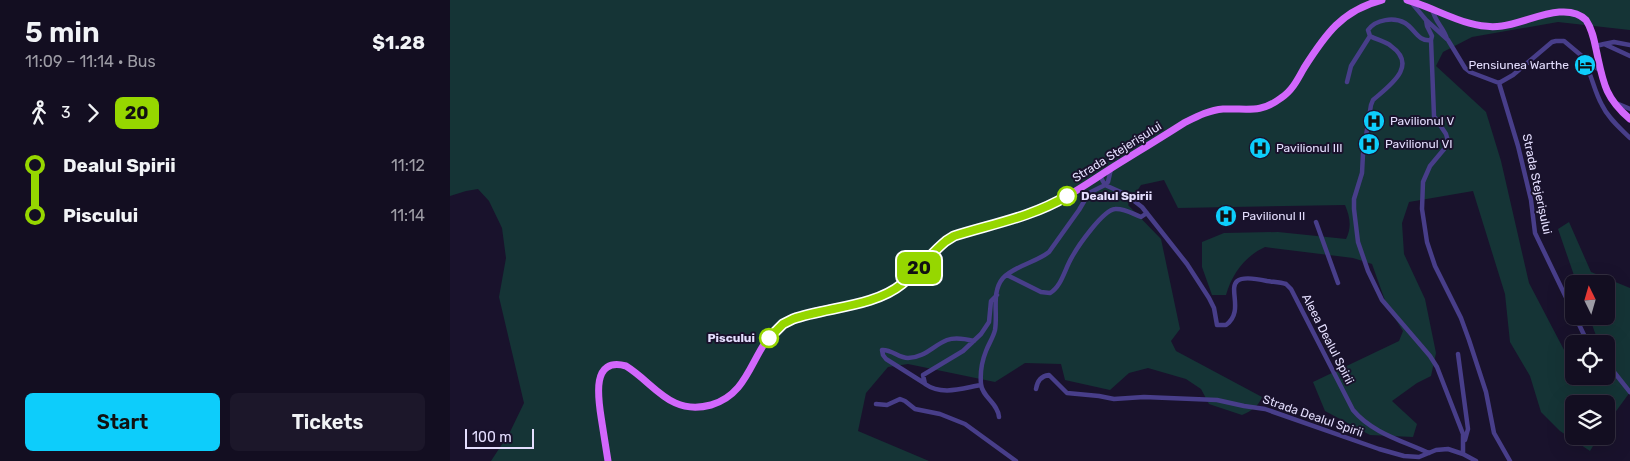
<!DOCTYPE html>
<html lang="en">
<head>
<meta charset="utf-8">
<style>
  :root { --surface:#130e21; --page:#1c172a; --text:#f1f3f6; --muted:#9d9ca5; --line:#322e3f; --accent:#0dcdfb }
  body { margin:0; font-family:Rubik,sans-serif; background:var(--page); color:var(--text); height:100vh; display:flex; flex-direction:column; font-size:19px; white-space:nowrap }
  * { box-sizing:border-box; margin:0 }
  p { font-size:16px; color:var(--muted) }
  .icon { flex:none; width:28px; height:28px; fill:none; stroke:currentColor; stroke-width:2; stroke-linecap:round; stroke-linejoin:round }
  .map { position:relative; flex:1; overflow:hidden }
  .details { display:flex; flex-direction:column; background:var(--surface); width:450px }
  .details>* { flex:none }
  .badge { padding:0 10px; border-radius:8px; font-size:18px; line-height:32px }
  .needle { width:32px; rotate:355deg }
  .buttons { position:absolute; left:1115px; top:275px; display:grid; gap:10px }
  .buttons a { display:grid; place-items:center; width:50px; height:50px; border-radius:8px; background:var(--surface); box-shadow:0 5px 20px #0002,0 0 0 1px var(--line); font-size:25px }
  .scale { position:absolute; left:15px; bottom:12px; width:69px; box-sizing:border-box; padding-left:5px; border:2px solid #e4defe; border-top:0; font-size:14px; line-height:18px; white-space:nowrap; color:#e4defe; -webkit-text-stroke:4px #19122c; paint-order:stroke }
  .map>.badge { position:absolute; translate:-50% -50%; box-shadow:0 0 0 2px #fff }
  .legs { display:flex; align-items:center; gap:8px; height:55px; padding:0 25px; font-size:16px }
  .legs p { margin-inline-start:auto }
  .summary { display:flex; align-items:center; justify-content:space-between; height:85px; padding:0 25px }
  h1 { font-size:28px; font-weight:600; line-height:38px }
  .button { display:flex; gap:10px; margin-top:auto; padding:10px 25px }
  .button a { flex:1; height:58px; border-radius:8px; background:var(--accent); color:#111; font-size:20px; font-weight:600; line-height:58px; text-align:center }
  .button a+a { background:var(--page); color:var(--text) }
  ul { padding:0 25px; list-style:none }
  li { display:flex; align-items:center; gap:18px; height:50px; font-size:19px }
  li i { display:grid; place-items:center; width:8px; height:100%; margin:0 6px; background:currentColor }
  li i::after { content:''; width:12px; height:12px; margin:-6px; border:4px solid; border-radius:50%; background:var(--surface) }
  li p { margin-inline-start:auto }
  li:first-child i { background:linear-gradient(#0000 50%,currentColor 0) }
  li:last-child i { background:linear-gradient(currentColor 50%,#0000 0) }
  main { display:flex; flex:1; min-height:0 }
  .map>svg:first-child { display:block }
  .green { fill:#153436 }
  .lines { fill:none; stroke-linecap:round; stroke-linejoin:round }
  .street { stroke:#483e8a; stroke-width:4.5 }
  .primary { stroke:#d267fc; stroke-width:7 }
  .line-1-casing { stroke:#fff; stroke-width:11 }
  .line-1 { stroke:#96d700; stroke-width:8 }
  .stop-1-dot { fill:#fff; stroke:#96d700; stroke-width:2.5 }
  .labels { text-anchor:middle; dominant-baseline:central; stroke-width:4; stroke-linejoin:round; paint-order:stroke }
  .poi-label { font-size:12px; fill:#e4defe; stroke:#19122c; text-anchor:start }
  .street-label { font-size:12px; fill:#e4defe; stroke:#19122c }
  .stop-label { font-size:12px; font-weight:bold; fill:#e4defe; stroke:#19122c; text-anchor:start }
</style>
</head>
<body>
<main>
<section class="details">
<div class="summary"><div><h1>5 min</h1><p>11:09 – 11:14 · Bus</p></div><b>$1.28</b></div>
<div class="legs"><svg class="icon" aria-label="walk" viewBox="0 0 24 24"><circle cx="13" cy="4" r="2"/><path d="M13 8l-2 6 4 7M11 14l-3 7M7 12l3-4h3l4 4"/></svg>3<svg class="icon" aria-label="forward" viewBox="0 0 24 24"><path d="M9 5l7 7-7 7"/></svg><b class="badge" style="background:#96d700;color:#111">20</b></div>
<ul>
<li><i style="color:#96d700"></i><b>Dealul Spirii</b><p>11:12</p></li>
<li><i style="color:#96d700"></i><b>Piscului</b><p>11:14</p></li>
</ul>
<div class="button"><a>Start</a><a>Tickets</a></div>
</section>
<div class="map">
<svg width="1180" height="461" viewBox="0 0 1180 461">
  <rect width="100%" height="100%" fill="#19122c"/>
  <path class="green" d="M 0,0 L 1180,0 L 1180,30 L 1108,22 L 1022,37 L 993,52 L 986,66 L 1036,112 L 1051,161 L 1079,283 L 1124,369 L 1124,376 L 1127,376 L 1129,379 L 1135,376 L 1156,376 L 1156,344 L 1149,344 L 1139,316 L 1156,316 L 1156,284 L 1127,284 L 1108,229 L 1119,222 L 1141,272 L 1180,288 L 1180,392 L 1156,425 L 1156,404 L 1124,404 L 1124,436 L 1149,436 L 1140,451 L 1110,431 L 1091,412 L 1080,376 L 1060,342 L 1055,294 L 1023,191 L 959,202 L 952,223 L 954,254 L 975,299 L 986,353 L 981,376 L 967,383 L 942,401 L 967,424 L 963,437 L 920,435 L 875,411 L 863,382 L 949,341 L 953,331 L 937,306 L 922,264 L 903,258 L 815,247 C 795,256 782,274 776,295 L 762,295 L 752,267 L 752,242 L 774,233 L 828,232 L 896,239 C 902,227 900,217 895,205 L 728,208 L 714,180 L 691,185 L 678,205 L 711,239 L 730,329 L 721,341 L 726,351 L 812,397 C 808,407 801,411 792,415 L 759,404 L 751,389 L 736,379 L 698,368 L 679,373 L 660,390 L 615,380 L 611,364 L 575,363 L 545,382 L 458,364 L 438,367 L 416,393 L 408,431 L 479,461 L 41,461 L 60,432 L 74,403 L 49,297 L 56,258 L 52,228 L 39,201 L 28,189 L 16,191 L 0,196 Z"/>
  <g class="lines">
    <path class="street" d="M 961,2 L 976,20 L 998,40 L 1015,68 L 1020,72 L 1049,83 L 1068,146 L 1081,200 L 1085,233 L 1124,314
      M 982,8 C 985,23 993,26 997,39
      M 976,20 L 977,26 L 982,36 L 981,40 L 984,116 L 996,134 L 998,141 L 995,148 L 980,166 L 973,182 L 972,209 L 977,242 L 985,266 L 1011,318 L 1019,340 L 1036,392 L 1044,433 L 1060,461
      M 981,40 C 968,42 965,29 955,23 C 944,17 926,19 918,30 L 920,36 C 927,40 935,41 941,46 C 969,66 939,86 923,100 L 921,105 L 913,154 L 912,173 L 904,199 L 904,209 L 908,242 L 918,271 L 932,300 L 980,356 L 987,367 L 1013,434 L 1013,454
      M 1154,44 L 1164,42 L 1180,45
      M 1146,46 L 1154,44 L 1180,56
      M 1134,61 C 1142,75 1144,91 1152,105 C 1158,118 1170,128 1180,138
      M 897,82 L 901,66 L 920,36
      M 1049,83 L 1063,75 L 1102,42 L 1106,41 L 1114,41 L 1145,67 L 1150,70
      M 1166,103 L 1180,109
      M 650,176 L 655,185 L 675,194 L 692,207 L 737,264 L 759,298 L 764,308 L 767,325 L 776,325 C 802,306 758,268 817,281 C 823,282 830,282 836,284 L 841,289 L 903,410 C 922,433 953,441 979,453
      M 655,185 L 658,182 L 661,169
      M 866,222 L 888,283
      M 557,275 L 591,292 L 600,293 C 612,286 615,268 622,257 C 628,246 653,210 665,209 C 674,208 683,214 691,217 L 697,213
      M 1125,316 L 1135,337 L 1141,344
      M 1008,354 L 1018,429 L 1015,440
      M 1156,362 L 1180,392
      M 474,383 L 436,359 L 433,355 L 432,350 C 441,349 449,358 458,358 C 474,358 484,345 497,340 C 505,337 516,339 524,341
      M 531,385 C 513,388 492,396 475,384 L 473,375 L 513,351 L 531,334 L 539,322 L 541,301 L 547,295
      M 586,389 C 587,382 591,376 599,375 L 617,393 L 649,396 L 664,399 L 694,397 L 767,400 L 794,406 L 815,409 L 929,449 L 954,456 L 969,457 L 986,450 L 998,449 L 1013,454 L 1026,461
      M 426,404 L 437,405 L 450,399 L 455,401 L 465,409 L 490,414 L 515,424 L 566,461
      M 549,417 C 548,403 532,397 531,384 C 530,373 532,361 536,351 C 539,343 543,338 545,330 C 548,313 541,292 553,278 C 566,265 585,263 599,252 L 629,210 L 639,193 L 655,185"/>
    <path class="primary" d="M 957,0 C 987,8 1019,31 1052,26 C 1077,23 1116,0 1136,20 C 1142,29 1144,39 1146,49 C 1153,81 1154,97 1180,119
      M 158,461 C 156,448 154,435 152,423 C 149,403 139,356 176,366 C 205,384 220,416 261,405 C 303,393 301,346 332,325 C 361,305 401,309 433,295 C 452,288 466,272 479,257 C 485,251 491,243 498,239 C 509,234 520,232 531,229 C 551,223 572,218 592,209 C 616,199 638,183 660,169 C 684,154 709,139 734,123 C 746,117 759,110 773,109 C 797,108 810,114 831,98 C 842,91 848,79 854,68 C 875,35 892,10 932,0"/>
  </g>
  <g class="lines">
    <g class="line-1-casing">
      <path id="line-1" d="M 319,338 L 333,324 L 343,319 C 377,307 424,307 452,284 C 468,271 480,254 496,241 L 504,236 C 542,224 582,217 617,196"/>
    </g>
    <use href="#line-1" class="line-1"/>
  </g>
  <defs>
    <g id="hotel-disc" transform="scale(1.125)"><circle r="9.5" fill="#0dcdfb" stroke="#19122c"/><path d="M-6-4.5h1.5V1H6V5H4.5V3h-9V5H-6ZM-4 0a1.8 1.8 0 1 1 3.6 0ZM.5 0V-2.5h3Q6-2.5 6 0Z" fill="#111"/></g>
    <g id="hospital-disc" transform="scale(1.125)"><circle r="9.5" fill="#0dcdfb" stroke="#19122c"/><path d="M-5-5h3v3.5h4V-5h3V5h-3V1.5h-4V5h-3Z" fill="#111"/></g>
  </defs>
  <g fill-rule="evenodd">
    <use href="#hotel-disc" x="1135" y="65"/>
    <use href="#hospital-disc" x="924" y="121"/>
    <use href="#hospital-disc" x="919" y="144"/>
    <use href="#hospital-disc" x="810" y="148"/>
    <use href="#hospital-disc" x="776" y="216"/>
  </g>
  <g class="stop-1-dot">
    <circle cx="617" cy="196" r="9"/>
    <circle cx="319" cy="338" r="9"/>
  </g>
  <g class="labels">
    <g class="poi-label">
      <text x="1119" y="65" text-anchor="end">Pensiunea Warthe</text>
      <text x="940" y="121">Pavilionul V</text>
      <text x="935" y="144">Pavilionul VI</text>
      <text x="826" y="148">Pavilionul III</text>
      <text x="792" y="216">Pavilionul II</text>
    </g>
    <g class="street-label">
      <text transform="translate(667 152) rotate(-32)">Strada Stejerișului</text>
      <text transform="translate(1087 184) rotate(78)">Strada Stejerișului</text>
      <text transform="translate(878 339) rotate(63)">Aleea Dealul Spirii</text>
      <text transform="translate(863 416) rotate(19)">Strada Dealul Spirii</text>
    </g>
    <g class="stop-label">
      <text x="631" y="196">Dealul Spirii</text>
      <text x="305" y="338" text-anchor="end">Piscului</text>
    </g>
  </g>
</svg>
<div class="buttons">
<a><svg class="needle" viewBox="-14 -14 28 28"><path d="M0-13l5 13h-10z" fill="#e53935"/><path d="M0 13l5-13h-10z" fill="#9d9ca5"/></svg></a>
<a><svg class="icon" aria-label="locate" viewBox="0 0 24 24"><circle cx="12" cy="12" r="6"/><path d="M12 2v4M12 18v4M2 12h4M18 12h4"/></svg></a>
<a><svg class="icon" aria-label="layers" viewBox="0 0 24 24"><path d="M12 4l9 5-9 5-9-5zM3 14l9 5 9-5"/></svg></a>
</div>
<div class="scale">100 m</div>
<b class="badge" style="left:469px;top:268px;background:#96d700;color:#111">20</b>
</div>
</main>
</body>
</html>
